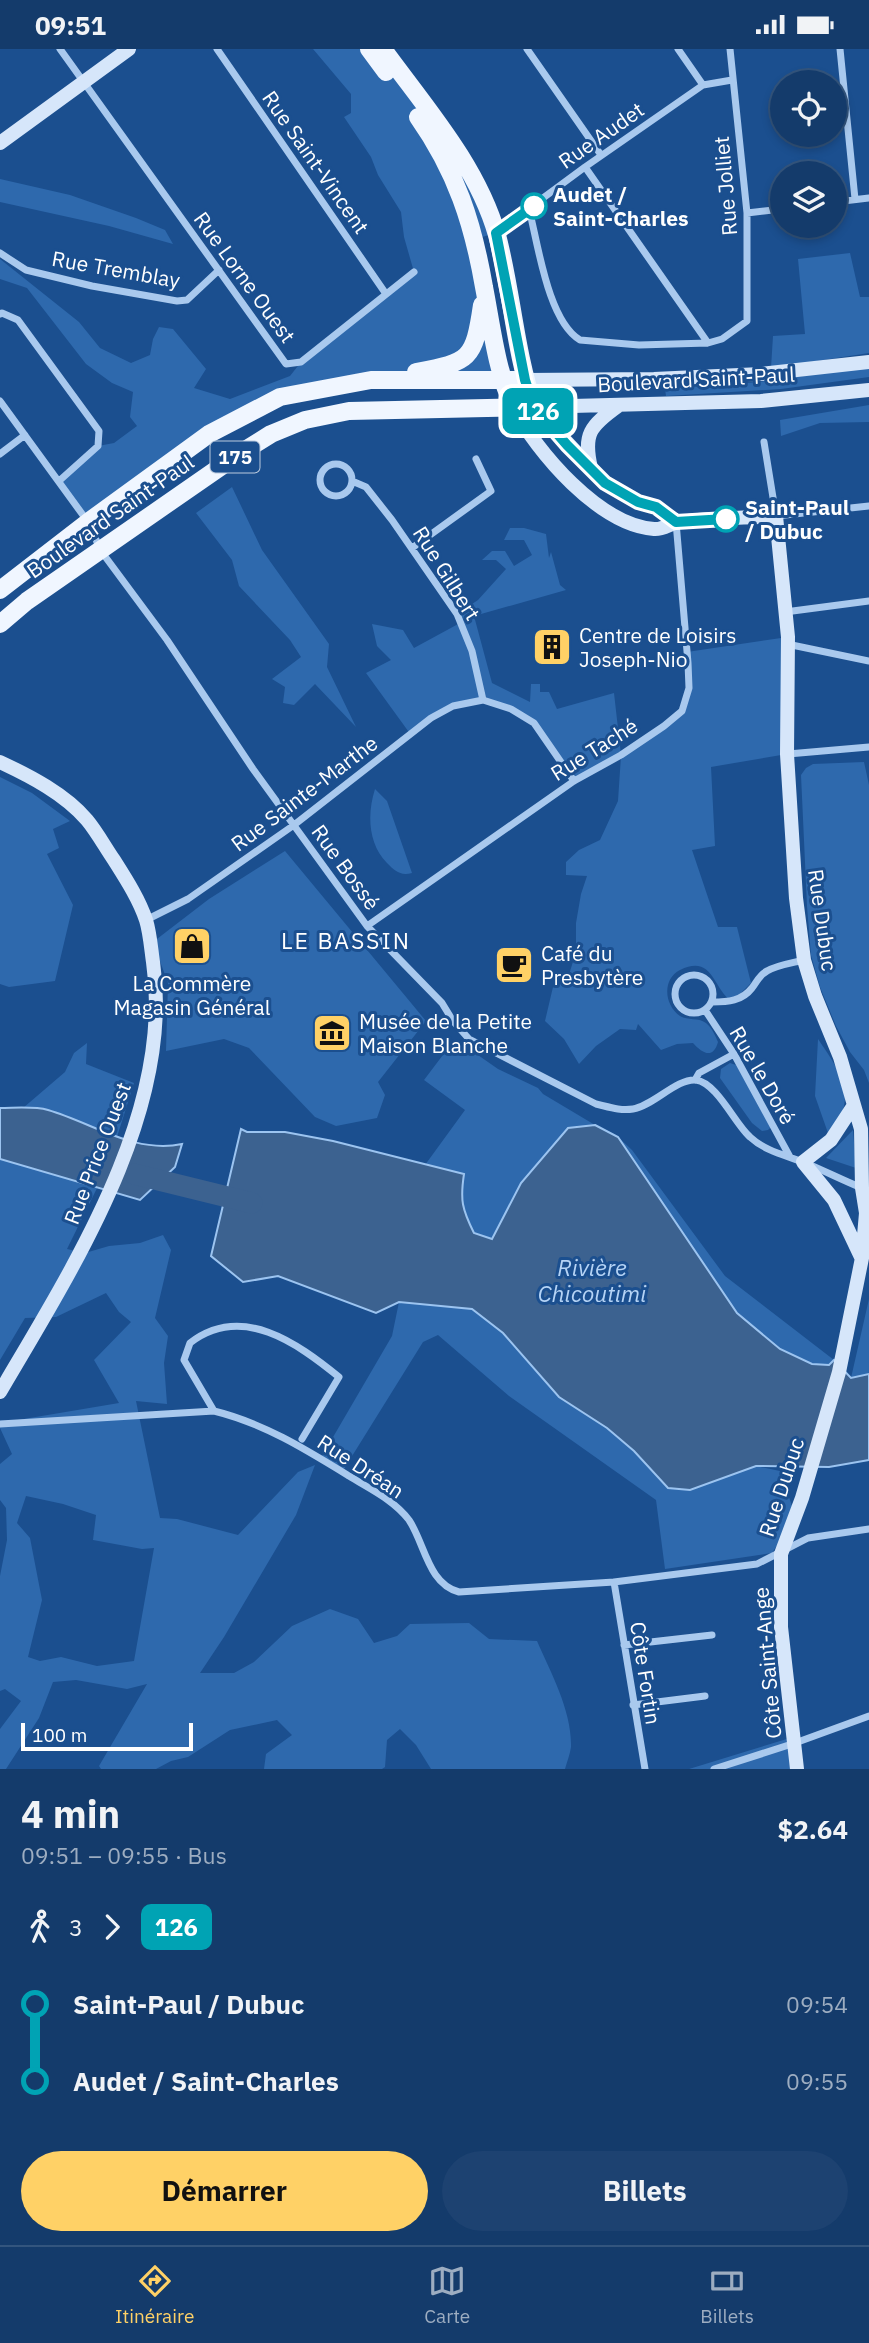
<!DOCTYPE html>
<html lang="fr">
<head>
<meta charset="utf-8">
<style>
  :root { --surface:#143b6b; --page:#1d4271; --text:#f1f3f6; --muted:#9dadc1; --line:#33557e; --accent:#ffd166 }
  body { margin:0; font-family:"IBM Plex Sans",sans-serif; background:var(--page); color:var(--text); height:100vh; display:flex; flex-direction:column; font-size:26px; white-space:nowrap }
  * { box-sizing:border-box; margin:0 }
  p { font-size:23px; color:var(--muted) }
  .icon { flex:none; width:38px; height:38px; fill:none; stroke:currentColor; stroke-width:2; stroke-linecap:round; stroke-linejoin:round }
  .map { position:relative; height:1720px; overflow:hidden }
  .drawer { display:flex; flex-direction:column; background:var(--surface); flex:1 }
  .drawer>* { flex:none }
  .badge { padding:0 14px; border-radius:10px; font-size:24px; line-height:46px }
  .fabs { position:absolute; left:770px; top:21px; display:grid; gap:14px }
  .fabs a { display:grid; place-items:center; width:77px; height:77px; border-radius:50%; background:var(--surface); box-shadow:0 4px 10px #0003,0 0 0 2px var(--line); font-size:35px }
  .scale { position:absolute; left:21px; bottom:18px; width:172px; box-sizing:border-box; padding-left:7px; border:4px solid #fff; border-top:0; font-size:19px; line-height:24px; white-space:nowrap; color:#fff; -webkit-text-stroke:5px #1b4f8f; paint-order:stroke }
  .map>.badge { position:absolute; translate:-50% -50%; box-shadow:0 0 0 4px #fff }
  .legs { display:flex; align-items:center; gap:10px; height:77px; padding:0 21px; font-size:23px }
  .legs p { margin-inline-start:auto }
  .summary { display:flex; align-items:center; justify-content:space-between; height:119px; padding:0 21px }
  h1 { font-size:38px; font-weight:800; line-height:52px }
  .primary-button { display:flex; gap:14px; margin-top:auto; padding:14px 21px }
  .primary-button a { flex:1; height:80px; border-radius:42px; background:var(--accent); color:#111; font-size:28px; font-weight:800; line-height:80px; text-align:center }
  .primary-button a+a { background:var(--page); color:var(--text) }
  ul { padding:0 21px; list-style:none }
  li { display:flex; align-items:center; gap:24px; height:77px; font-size:26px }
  li i { display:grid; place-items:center; width:10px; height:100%; margin:0 9px; background:currentColor }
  li i::after { content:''; width:18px; height:18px; margin:-9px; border:5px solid; border-radius:50%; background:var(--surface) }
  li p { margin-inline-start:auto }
  li:first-child i { background:linear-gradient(#0000 50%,currentColor 0) }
  li:last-child i { background:linear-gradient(currentColor 50%,#0000 0) }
  .status { display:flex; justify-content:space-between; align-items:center; height:49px; padding:0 35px; background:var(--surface); direction:ltr }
  .status svg { height:19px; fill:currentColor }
  .tabs { display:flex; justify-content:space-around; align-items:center; height:98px; border-top:2px solid var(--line); background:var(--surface); font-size:19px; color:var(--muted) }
  .tabs a { display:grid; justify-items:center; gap:4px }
  .tabs .active { color:var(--accent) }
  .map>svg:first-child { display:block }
  .green { fill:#2e69ad; fill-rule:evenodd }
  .water { fill:#3c6290; stroke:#9cc4f0; stroke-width:2 }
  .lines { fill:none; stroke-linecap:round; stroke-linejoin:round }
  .river { stroke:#3c6290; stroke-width:21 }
  .street { stroke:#a9c9ee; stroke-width:7 }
  .secondary { stroke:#d6e6fa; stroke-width:14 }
  .primary { stroke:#f0f6ff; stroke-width:18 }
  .line-1-casing { stroke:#fff; stroke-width:16 }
  .line-1 { stroke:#00a3b4; stroke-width:10 }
  .stop-1-dot { fill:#fff; stroke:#00a3b4; stroke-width:3.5 }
  .labels { text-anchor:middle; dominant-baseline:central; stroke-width:6; stroke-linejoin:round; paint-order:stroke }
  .shield { fill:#1b4f8f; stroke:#bbcadd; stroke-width:2 }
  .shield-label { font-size:19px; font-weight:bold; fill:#fff }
  .street-label { font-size:21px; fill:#fff; stroke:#1b4f8f }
  .stop-label { font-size:21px; font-weight:bold; fill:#fff; stroke:#1b4f8f; text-anchor:start }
  .poi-label { font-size:21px; fill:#fff; stroke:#1b4f8f; text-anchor:start }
  .neighbourhood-label { font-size:23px; letter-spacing:2px; fill:#fff; stroke:#1b4f8f }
  .water-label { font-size:23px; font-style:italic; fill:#b5d3f5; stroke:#1b4f8f }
</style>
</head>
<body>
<div class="status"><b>09:51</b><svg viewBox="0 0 49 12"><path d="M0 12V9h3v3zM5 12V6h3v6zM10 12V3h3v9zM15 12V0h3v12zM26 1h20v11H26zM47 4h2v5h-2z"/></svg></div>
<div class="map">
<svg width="869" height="1720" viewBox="0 0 869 1720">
  <rect width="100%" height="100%" fill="#1b4f8f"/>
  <path class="green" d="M 313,0 L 383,0 L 445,85 L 496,184 L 475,190 L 502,332 L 371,331 L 280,348 L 88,473 L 59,432 L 98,397 L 114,394 L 137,377 L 130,368 L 133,343 L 112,334 L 86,315 L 27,239 L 0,230 L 0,210 L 79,273 L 100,299 L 131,314 L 150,306 L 153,290 L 159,278 L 173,280 L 206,320 L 194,339 L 230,350 L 290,327 L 301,313 L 414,223 L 404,188 L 401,163 L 378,126 L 371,108 L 344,68 L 351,64 L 351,45 Z
    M 0,130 L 70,146 L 136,169 L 165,181 L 173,195 L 109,177 L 0,153 Z
    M 850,204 L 860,248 L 869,248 L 869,304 L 771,319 L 773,287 L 805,285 L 798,210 Z
    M 869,318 L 869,328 L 781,340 L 666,347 L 665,340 L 758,333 Z
    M 869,356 L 869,373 L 820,374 L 781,387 L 780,371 Z
    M 232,438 L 262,501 L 329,595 L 327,618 L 356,678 L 315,635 L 294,656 L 283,654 L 285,638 L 272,630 L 301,608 L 290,591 L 239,537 L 232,511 L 196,464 Z
    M 510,479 L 524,479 L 546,485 L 549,509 L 551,503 L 560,536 L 566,541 L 474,567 L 492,634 L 530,653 L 531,635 L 540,635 L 540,643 L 549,643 L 557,660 L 614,644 L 621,706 L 682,662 L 689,639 L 687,603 L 788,588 L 787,705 L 711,718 L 715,797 L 692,801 L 718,878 L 737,878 L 751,934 L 736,949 L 730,951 C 713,938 712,905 680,921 C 662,930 664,956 680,967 C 688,972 698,968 706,974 C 712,979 715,986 718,993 C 713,1011 702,1004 693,994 L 677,995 L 661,1001 L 638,975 L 636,981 L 620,980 L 596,997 L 579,1015 L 564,990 L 545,972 L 553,938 L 567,932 L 576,903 L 576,874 L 581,845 L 587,827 L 566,826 L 566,813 L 579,801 L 600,791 L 618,752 L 621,707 L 574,732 L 534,674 L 483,651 L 453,657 L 411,686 L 366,624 L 391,611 L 377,597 L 372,575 L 403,581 L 414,599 L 460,574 L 457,565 L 478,551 L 506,520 L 496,511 L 482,511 L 492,502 L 505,502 L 514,517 L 532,506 L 524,491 L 504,491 Z
    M 864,713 L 869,736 L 869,1034 L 864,1021 L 850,1003 L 836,977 L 820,938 L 811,906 L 807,857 L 801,726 L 806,719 L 813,715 Z
    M 0,728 L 32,744 L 70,772 L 53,780 L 59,799 L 47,805 L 73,856 L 55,932 L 9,938 L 0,935 Z
    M 375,740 L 387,752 L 412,824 C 400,827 395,822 387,814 C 368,795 367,765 375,740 Z
    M 285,802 L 426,972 L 378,1033 L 385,1046 L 377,1069 L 336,1077 L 315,1068 L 249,999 L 224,990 L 166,1002 L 168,934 L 153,893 L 209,850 Z
    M 455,990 L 498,1020 L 538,1039 L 543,1045 L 595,1076 L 568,1079 L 521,1134 L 492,1190 L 474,1184 C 462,1160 460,1151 463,1125 L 425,1116 L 465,1061 L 424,1031 Z
    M 818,990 C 832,1011 851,1035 843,1061 C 840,1069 833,1077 828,1084 L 815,1047 Z
    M 87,994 L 86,1015 L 134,1034 L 117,1088 L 23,1059 L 65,1023 L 74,1004 Z
    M 730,1014 L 736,1016 L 772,1077 L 768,1081 L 762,1082 L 752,1074 L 720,1029 L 721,1020 Z
    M 853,1081 L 856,1119 L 826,1109 Z
    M 618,1088 L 632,1101 L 725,1227 L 834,1311 L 829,1316 L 812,1315 L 780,1300 L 737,1264 Z
    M 0,1110 L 44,1122 L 103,1127 L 67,1200 L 85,1204 L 109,1197 L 140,1194 L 163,1186 L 171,1201 L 155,1269 L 168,1287 L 164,1314 L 167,1355 L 136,1352 L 160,1469 L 177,1470 L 238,1486 L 298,1423 L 315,1416 L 296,1466 L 224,1588 L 200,1624 L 234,1624 L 254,1613 L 292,1577 L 330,1560 L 358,1570 L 374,1594 L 397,1587 L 410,1575 L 469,1574 L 489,1590 L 537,1592 C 551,1624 572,1662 571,1698 C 570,1705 567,1713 565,1720 L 431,1720 L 416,1696 L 400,1680 L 387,1691 L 385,1718 L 382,1720 L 264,1720 L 266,1705 L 292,1686 L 277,1671 L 230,1681 L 188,1708 L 171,1712 L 156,1720 L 101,1720 L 99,1717 L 147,1635 L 127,1640 L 76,1631 L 53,1633 L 39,1669 L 6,1720 L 0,1720 L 0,1680 L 21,1652 L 5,1640 L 0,1642 L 0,1527 L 7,1491 L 6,1459 L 0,1451 L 0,1415 L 12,1405 L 0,1379 L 0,1374 L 119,1354 L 94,1311 L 131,1273 L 119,1263 L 106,1244 L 56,1268 L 25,1269 L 0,1311 ZM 26,1447 L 63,1455 L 96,1466 L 93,1491 L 142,1500 L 154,1499 L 134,1612 L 97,1617 L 61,1608 L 40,1612 L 28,1608 L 42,1551 L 30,1489 L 17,1474 Z
    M 869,1250 L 869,1325 L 851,1329 Z
    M 399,1253 L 472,1260 L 503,1284 L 559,1348 L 607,1379 L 634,1402 L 691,1441 L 756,1417 L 780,1422 L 792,1457 L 782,1489 L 772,1504 L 665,1520 L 656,1451 L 509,1347 L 438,1286 L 423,1293 L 344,1420 L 322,1407 L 392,1287 Z
    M 790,1689 L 794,1720 L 689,1720 Z"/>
  <path class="water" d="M 0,1059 C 15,1059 34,1057 48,1061 C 93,1074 134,1105 182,1095 L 175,1118 L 140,1151 L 0,1110 Z
    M 595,1076 L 618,1088 L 737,1264 L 780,1300 L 812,1315 L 829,1316 L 834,1311 L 851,1329 L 869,1325 L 869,1411 L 829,1418 L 756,1417 L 690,1441 L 668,1439 L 634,1402 L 607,1379 L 559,1348 L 503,1284 L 472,1260 L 399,1253 L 376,1264 L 278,1227 L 243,1233 L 211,1207 L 241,1080 L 247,1083 L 285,1083 L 333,1092 L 464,1125 C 460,1151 462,1160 474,1184 L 492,1190 L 521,1134 L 568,1079 Z"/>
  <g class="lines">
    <path class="river" d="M 134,1125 L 252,1154"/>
    <path class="street" d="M 60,0 L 286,315 L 301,313 L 414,223
      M 217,0 L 386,245
      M 527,0 L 601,106
      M 678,0 L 703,36
      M 840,0 L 855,150
      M 585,118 L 708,294
      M 835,153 L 869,149
      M 529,160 C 538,195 548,272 580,291 L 639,296 L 708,294 L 722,290 L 747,272 L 747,164 L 730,0
      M 747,164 L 782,160
      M 497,183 L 585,118 L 703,36 L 732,31
      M 0,204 L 26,221 L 92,237 L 177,252 L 187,251 L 219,221
      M 0,265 L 2,264 L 18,271 L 99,382 L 98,397 L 59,432
      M 0,352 L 88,473 L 101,502 L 167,591 L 253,720 L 367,877 L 442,954 L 453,972 L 469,990 L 596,1055 C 609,1058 620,1062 633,1060 C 653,1057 677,1029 696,1031 C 717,1034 735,1075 750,1088 C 765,1102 785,1106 803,1113 C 823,1121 842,1131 862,1139
      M 764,393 L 776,467 L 869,457
      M 0,405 L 25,386
      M320 431a16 16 0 1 1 32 0a16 16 0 1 1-32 0Z
      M 352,432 L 366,438 L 392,471 L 457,565 L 472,602 L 483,651 L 511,660 L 534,674 L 574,732
      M 412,499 L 491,442 L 476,410
      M 785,563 L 869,552
      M 787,595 L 869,612
      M 788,705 L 869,698
      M 146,871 L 188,850 L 294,776 L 431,669 L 453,657 L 483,651
      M 367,877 L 574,732 L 621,706 L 664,677 L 682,662 L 689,639 L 688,614 L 676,473
      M675 945a19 19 0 1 1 38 0a19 19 0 1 1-38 0Z
      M 712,953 C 728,953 742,952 752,939 C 757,933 759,926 767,922 C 777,916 792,914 804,911
      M 705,961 L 734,1005 L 790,1108
      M 695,1031 L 699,1024 L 734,1005
      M 214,1362 L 184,1311 L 190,1294 C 242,1254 297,1294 339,1328 L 302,1390
      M 0,1375 L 214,1362 C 263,1374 305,1400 349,1427 C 370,1440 394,1451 409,1471 C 425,1495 428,1535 459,1543 L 614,1533 L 757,1515 L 808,1489 L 869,1480
      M 614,1533 L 645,1720
      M 624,1596 L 712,1586
      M 633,1656 L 705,1647
      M 714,1720 L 795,1694 L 869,1667"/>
    <path class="secondary" d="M 0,94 L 129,0
      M 525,331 L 654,330 L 761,325 L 869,313
      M 513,358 C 537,403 599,476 654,480 C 663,481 671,474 679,473 C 711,469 744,469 776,467 L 788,588 L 787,705 L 796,849 L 804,911 L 815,947 L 840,1008 L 861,1080 L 862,1139 L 866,1164 L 862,1209 L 839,1323 L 802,1449 L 781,1505 L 781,1578 L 797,1720
      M 534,358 L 761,352 L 869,341
      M 534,358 L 605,434 L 638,453 L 656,458 L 676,473
      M 591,419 C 583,385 590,377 618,357
      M 0,713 C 30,727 65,745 87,771 C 97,783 105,798 114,811 C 126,830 139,850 146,871 C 150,884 151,899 153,913 C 175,1062 72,1220 0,1343
      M 854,1056 L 831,1091 L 803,1113 L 834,1151 L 861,1208"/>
    <path class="primary" d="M 369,0 L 386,23
      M 418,68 C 456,122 473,174 484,238 C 492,279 496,319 513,358
      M 416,323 C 470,313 474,311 482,256
      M 0,541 L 88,473 L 209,385 L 280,348 L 371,331 L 525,331
      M 0,575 L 27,552 L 239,405 L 271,385 L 305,371 L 349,362 L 534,358 C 515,303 512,243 497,186 C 477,116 425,58 383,0"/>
  </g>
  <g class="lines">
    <g class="line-1-casing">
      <path id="line-1" d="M 534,157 L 496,184 L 525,331 L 534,358 L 567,396 L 605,434 L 638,453 L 656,458 L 676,473 L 726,470"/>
    </g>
    <use href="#line-1" class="line-1"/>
  </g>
  <defs>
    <g id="building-square" transform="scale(2.0125)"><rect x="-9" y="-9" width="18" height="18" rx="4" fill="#ffd166" stroke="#1b4f8f"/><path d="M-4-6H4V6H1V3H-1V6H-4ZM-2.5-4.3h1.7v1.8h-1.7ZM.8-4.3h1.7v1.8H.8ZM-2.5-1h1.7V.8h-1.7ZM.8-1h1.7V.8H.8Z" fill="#111"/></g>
    <g id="shop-square" transform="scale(2.0125)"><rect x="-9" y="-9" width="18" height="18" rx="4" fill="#ffd166" stroke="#1b4f8f"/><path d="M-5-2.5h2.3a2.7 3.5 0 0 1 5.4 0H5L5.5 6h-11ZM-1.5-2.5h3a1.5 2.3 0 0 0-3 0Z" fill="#111"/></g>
    <g id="cafe-square" transform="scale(2.0125)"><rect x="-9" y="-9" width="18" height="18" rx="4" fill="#ffd166" stroke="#1b4f8f"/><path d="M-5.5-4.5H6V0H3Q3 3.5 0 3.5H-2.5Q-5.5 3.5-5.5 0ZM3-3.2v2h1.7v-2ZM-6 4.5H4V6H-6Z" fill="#111"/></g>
    <g id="museum-square" transform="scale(2.0125)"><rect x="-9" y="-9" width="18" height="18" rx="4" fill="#ffd166" stroke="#1b4f8f"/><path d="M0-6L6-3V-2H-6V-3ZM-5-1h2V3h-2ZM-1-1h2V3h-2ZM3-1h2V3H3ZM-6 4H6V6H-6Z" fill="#111"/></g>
  </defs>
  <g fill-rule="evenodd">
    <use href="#building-square" x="552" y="598"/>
    <use href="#shop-square" x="192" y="897"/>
    <use href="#cafe-square" x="514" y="916"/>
    <use href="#museum-square" x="332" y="984"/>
  </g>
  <g class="stop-1-dot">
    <circle cx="534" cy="157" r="12"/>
    <circle cx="726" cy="470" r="12"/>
  </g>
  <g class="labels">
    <rect class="shield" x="210.5" y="392.5" width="49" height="31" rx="5"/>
    <g class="shield-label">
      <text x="235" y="408">175</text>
    </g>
    <g class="street-label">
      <text transform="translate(601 86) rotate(-35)">Rue Audet</text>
      <text transform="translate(316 113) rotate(55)">Rue Saint-Vincent</text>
      <text transform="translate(725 137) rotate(-95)">Rue Jolliet</text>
      <text transform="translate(116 220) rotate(10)">Rue Tremblay</text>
      <text transform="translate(245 228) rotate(54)">Rue Lorne Ouest</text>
      <text transform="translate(696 330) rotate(-3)">Boulevard Saint-Paul</text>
      <text transform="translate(110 467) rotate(-35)">Boulevard Saint-Paul</text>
      <text transform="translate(447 524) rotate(58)">Rue Gilbert</text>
      <text transform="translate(594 700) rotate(-32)">Rue Taché</text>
      <text transform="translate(304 744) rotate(-37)">Rue Sainte-Marthe</text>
      <text transform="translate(346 818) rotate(54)">Rue Bossé</text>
      <text transform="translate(823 871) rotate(82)">Rue Dubuc</text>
      <text transform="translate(763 1026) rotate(60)">Rue le Doré</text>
      <text transform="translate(97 1104) rotate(-69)">Rue Price Ouest</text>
      <text transform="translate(361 1417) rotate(33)">Rue Dréan</text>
      <text transform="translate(781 1438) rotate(-72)">Rue Dubuc</text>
      <text transform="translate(767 1614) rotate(-95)">Côte Saint-Ange</text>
      <text transform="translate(646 1624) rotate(81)">Côte Fortin</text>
    </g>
    <g class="stop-label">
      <text x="553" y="145">Audet /<tspan x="553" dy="24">Saint-Charles</tspan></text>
      <text x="745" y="458">Saint-Paul<tspan x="745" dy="24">/ Dubuc</tspan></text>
    </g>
    <g class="poi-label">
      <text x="579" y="586">Centre de Loisirs<tspan x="579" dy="24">Joseph-Nio</tspan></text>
      <text x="541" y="904">Café du<tspan x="541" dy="24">Presbytère</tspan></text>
      <text x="192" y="934" text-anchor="middle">La Commère<tspan x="192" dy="24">Magasin Général</tspan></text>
      <text x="359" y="972">Musée de la Petite<tspan x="359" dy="24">Maison Blanche</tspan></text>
    </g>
    <g class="neighbourhood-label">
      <text x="346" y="891">LE BASSIN</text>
    </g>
    <g class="water-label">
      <text x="592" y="1218">Rivière<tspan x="592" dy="26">Chicoutimi</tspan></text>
    </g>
  </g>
</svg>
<div class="fabs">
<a><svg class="icon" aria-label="locate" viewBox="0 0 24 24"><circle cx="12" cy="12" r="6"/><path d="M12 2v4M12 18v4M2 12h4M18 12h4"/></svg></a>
<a><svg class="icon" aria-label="layers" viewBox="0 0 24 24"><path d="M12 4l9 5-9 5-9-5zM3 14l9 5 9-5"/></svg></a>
</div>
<div class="scale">100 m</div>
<b class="badge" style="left:538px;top:362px;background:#00a3b4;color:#fff">126</b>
</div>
<section class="drawer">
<div class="summary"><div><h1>4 min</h1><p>09:51 – 09:55 · Bus</p></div><b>$2.64</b></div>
<div class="legs"><svg class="icon" aria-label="walk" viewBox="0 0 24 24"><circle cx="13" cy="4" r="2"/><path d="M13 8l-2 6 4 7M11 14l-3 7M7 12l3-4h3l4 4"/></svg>3<svg class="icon" aria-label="forward" viewBox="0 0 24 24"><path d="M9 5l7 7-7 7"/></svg><b class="badge" style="background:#00a3b4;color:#fff">126</b></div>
<ul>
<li><i style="color:#00a3b4"></i><b>Saint-Paul / Dubuc</b><p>09:54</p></li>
<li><i style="color:#00a3b4"></i><b>Audet / Saint-Charles</b><p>09:55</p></li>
</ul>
<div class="primary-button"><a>Démarrer</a><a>Billets</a></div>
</section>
<nav class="tabs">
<a class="active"><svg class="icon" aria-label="directions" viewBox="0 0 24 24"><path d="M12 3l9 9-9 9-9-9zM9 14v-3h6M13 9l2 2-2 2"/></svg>Itinéraire</a>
<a><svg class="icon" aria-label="map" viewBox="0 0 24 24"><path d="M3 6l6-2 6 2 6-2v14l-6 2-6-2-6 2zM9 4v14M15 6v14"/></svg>Carte</a>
<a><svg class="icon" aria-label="tickets" viewBox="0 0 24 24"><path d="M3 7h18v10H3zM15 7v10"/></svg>Billets</a>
</nav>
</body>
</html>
